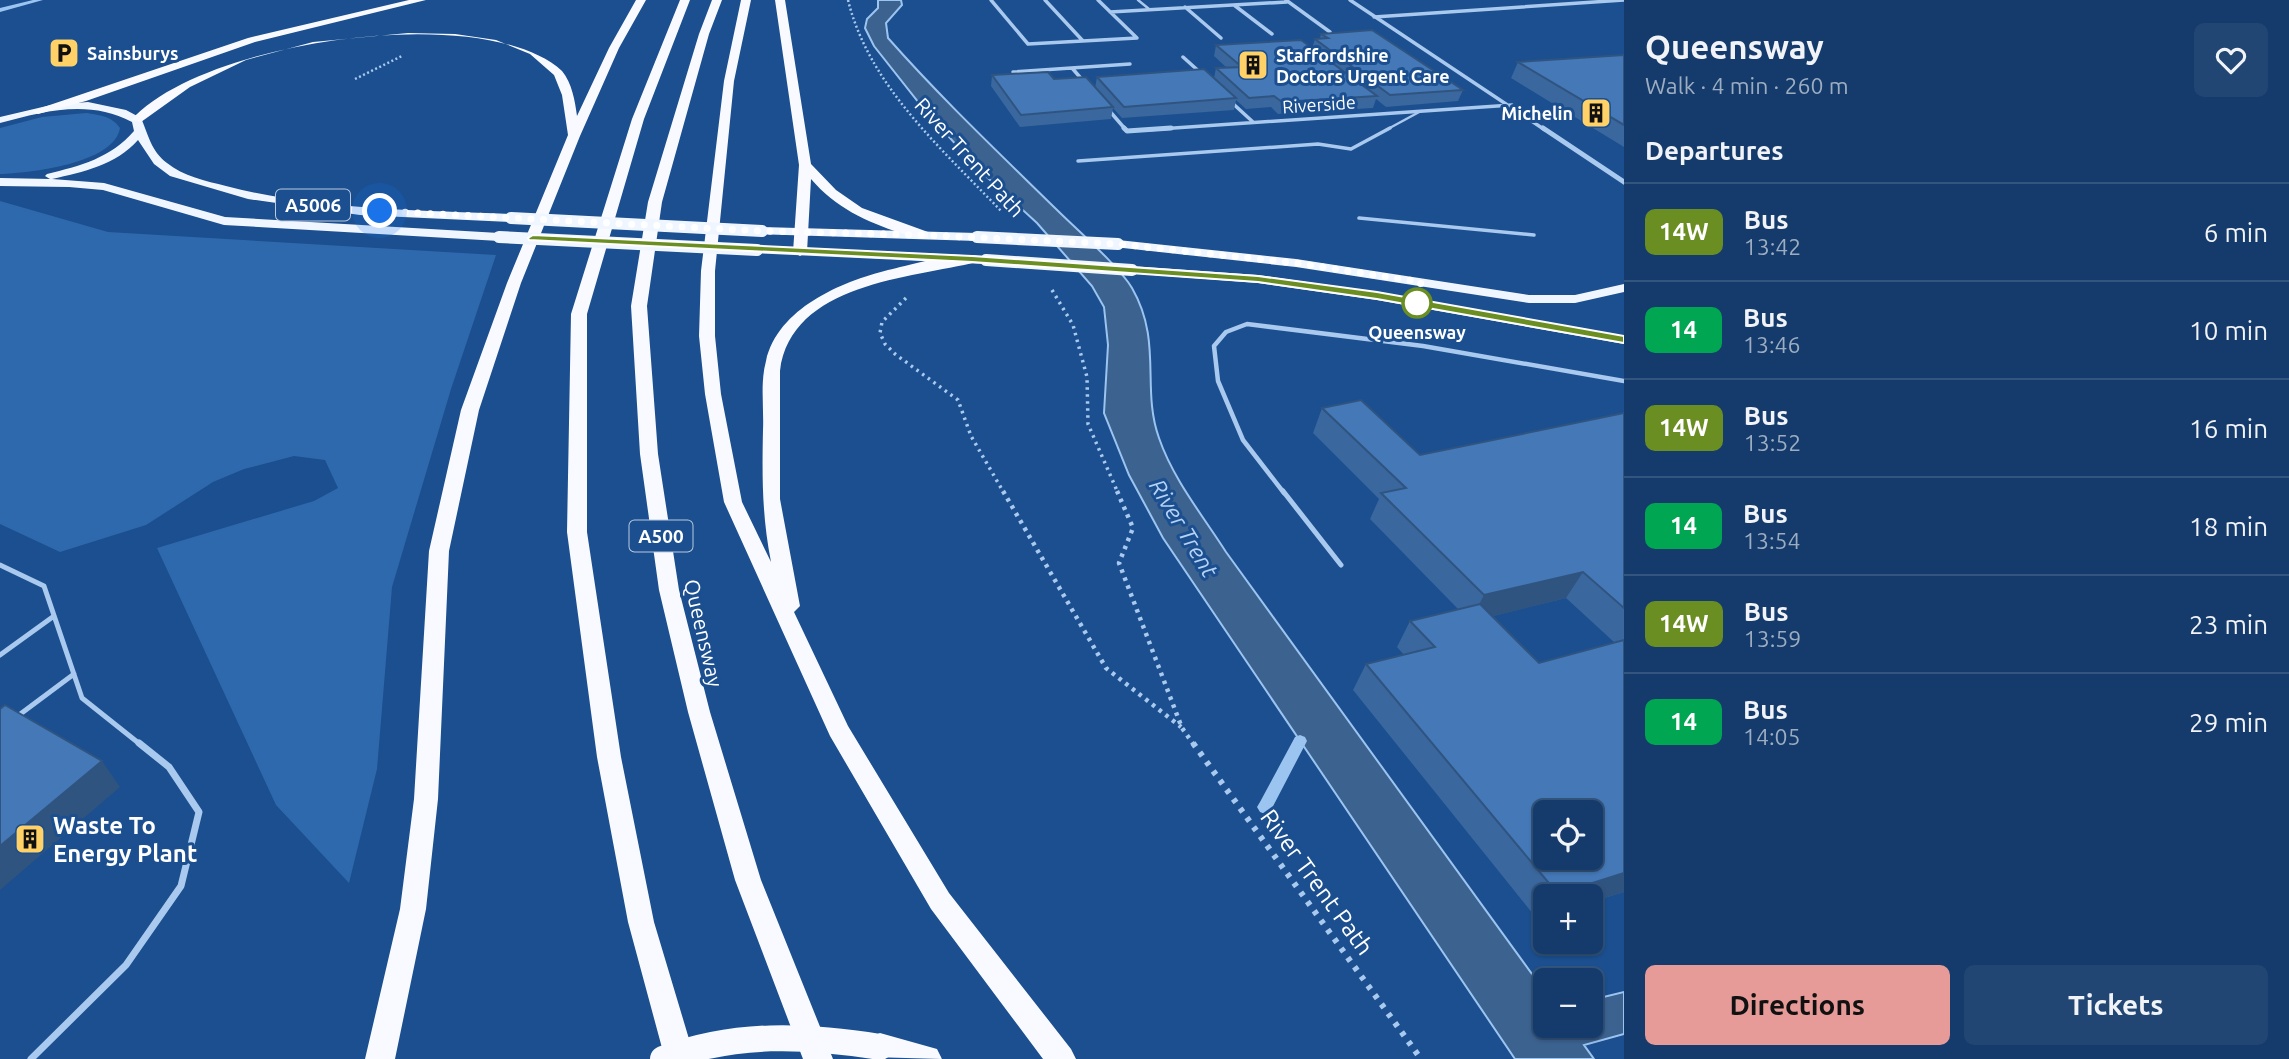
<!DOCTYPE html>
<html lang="en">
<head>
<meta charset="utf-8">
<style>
  :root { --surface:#143b6b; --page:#214673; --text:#f1f3f6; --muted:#9dadc1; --line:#33557e; --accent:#e69b98 }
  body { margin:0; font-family:Ubuntu,sans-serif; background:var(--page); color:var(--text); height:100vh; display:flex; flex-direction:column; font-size:26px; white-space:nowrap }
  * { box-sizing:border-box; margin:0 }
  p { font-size:23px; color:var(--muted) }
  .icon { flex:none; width:38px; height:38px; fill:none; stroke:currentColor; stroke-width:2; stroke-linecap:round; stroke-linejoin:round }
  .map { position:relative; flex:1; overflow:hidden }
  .sheet { display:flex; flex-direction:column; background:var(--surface); width:665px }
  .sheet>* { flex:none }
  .badge { padding:0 14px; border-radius:10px; font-size:24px; line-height:46px }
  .fabs { position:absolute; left:1533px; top:800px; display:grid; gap:14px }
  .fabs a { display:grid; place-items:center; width:70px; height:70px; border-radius:10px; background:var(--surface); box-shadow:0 2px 5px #0004,0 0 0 2px var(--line); font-size:35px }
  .you { position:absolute; width:35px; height:35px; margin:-18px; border:5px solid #fff; border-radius:50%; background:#1a73e8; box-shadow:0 0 0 10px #1a73e833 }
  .map>.badge { position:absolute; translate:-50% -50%; box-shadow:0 0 0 4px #fff }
  h2 { padding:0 21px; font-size:26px; line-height:63px }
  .round { display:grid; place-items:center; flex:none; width:74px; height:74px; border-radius:10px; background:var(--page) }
  .overview { display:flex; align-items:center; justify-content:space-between; height:119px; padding:0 21px }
  h1 { font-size:33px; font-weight:700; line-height:52px }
  .action { display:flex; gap:14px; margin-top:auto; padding:14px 21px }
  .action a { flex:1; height:80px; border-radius:10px; background:var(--accent); color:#111; font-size:28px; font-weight:700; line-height:80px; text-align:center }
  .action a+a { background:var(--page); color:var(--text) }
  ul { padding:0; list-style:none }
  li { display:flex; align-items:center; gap:21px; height:98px; padding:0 21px; border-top:2px solid var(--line) }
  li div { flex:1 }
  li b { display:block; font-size:26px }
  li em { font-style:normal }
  li .badge { min-width:77px; font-weight:700; text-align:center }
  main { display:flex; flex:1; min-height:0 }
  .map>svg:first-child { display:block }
  .green { fill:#2e69ad }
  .water { fill:#3c6290; stroke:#9cc4f0; stroke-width:2 }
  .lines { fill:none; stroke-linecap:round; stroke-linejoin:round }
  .stream { fill:#9cc4f0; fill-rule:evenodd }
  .path-far3 { stroke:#a9c9ee; stroke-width:2.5; stroke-dasharray:2 2.5; stroke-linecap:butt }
  .path-far2 { stroke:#a9c9ee; stroke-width:3.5; stroke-dasharray:2.5 4.5; stroke-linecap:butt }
  .path-far1 { stroke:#a9c9ee; stroke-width:4.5; stroke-dasharray:3.5 5; stroke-linecap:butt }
  .path { stroke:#a9c9ee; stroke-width:6; stroke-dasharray:4.5 7; stroke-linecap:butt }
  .service-far4 { stroke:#a9c9ee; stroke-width:2.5 }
  .service-far3 { stroke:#a9c9ee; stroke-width:3.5 }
  .service-far2 { stroke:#a9c9ee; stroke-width:4.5 }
  .service-far1 { stroke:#a9c9ee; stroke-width:5 }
  .service { stroke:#a9c9ee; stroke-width:7 }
  .minor-far1 { stroke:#a9c9ee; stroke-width:3.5 }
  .minor { stroke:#a9c9ee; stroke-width:5 }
  .primary { fill:#f0f6ff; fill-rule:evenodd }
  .trunk { fill:#f8faff; fill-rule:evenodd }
  .primary-bridge { stroke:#f0f6ff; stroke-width:12 }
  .trunk-bridge { stroke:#f8faff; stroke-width:26 }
  .wall { fill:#3a679d; fill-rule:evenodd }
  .shaded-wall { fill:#305480 }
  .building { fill:#4478b7; stroke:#305480; stroke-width:2; fill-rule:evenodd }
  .line { fill:#6b8e23; stroke:#fff; stroke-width:2 }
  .walk { stroke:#fff; stroke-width:7; stroke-dasharray:0 12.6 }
  .stop-dot { fill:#fff; stroke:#6b8e23; stroke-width:3.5 }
  .labels { text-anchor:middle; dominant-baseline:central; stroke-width:6; stroke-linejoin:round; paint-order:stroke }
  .far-poi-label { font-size:18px; font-weight:bold; fill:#fff; stroke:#1b4f8f; text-anchor:start }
  .far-street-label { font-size:18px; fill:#fff; stroke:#1b4f8f }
  .far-stop-label { font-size:18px; font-weight:bold; fill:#fff; stroke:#1b4f8f }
  .shield { fill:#1b4f8f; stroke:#bbcadd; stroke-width:2 }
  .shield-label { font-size:19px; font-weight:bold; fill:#fff }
  .street-label { font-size:21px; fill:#fff; stroke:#1b4f8f }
  .water-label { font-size:23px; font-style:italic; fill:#b5d3f5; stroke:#1b4f8f }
  .near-poi-label { font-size:24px; font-weight:bold; fill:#fff; stroke:#1b4f8f; text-anchor:start }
  .near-street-label { font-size:24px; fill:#fff; stroke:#1b4f8f }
</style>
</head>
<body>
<main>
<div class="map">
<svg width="1624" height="1059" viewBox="0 0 1624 1059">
  <rect width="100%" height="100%" fill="#1b4f8f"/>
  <path class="green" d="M 86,113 C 99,115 112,116 120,128 C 114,164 29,173 0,174 L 0,128 L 42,117 Z
    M 0,201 L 108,232 L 496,255 L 451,389 L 392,587 L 377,769 L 349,883 L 276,805 L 157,548 L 314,501 L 338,488 L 325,460 L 294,456 L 244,469 L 213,482 L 146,525 L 60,552 L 0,524 Z"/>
  <path class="water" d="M 878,0 L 901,0 L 902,5 L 886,23 L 888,38 C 941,98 998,152 1055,208 C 1075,228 1119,266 1132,288 C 1163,342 1141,388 1159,438 C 1173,479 1203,516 1226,552 L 1545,992 L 1545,1026 L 1591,1026 L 1591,1000 L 1624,992 L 1624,1034 L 1584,1045 L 1594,1059 L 1515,1059 L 1163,538 L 1129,475 L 1104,413 L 1108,345 L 1104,307 L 1092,286 L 1037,223 L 977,168 L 923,108 L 874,46 L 865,28 L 867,19 L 878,8 Z"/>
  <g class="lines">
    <path class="stream" d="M 33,0 L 43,0 L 0,12 L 0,8 Z
      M 1300,735 L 1305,737 L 1307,741 L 1270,812 L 1265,814 L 1260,812 L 1257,807 L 1260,802 L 1295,737 Z"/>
    <path class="path-far3" d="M 848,0 C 869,86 943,150 1002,212
      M 355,79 L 402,56"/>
    <path class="path-far2" d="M 1052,290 L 1073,325 L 1087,377 L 1088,424 L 1118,493
      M 906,298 L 882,322 L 880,333 L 885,344 L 895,354 L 958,400 L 971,436 L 1004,493"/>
    <path class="path-far1" d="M 1003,491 L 1106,668 L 1181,727
      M 1117,491 L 1133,528 L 1119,563 L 1182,728 L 1194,745"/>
    <path class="path" d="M 1193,743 L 1421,1059"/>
    <path class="service-far4" d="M 1138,0 L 1149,9
      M 1386,130 L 1421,111"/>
    <path class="service-far3" d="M 1078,161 L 1318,144 L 1351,149 L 1390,128
      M 1359,218 L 1534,235"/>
    <path class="service-far2" d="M 1284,493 L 1243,440 L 1218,381 L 1214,346 L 1226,332 L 1247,324 L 1423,346 L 1624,381"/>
    <path class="service-far1" d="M 1283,491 L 1341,565
      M 0,565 L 44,586 L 82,698 L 141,745
      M 0,655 L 54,616
      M 15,718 L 74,674"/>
    <path class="service" d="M 31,1059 L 126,965 L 181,886 L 199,812 L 169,767 L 139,743"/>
    <path class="minor-far1" d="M 991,0 L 1028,44 L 1137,38 L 1098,0
      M 1045,0 L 1083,41
      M 1286,0 L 1330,32
      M 1350,0 L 1545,130
      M 1234,5 L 1272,34
      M 1185,7 L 1221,38
      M 1110,12 L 1287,2
      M 1374,17 L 1624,0
      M 1183,57 L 1203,75
      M 1072,68 L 1085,83
      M 1013,72 L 1130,64
      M 1229,100 L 1253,122
      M 1107,108 L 1126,130
      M 1145,130 L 1512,105"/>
    <path class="minor" d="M 1124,128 L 1127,131 L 1171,128
      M 1543,128 L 1624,182"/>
    <path class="primary" d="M 88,102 L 126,110 L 141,118 C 148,134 151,151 167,163 C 183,176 206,181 226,186 C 319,210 415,210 511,214 L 517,218 L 511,222 L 360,215 L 248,199 L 170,176 L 154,164 L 138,140 C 116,165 83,172 52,179 L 104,183 L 225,217 L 499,233 L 505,237 L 499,241 L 224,225 L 103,190 L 69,187 L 0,186 L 0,178 L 50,179 L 45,176 L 47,174 C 80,166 111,158 134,131 L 132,122 C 89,99 44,111 0,123 L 0,117 L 51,105 Z
      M 762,227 L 977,233 L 983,237 L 977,241 L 758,234 L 756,231 Z
      M 1118,240 L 1296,259 L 1529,295 L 1575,295 L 1624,284 L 1624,292 L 1575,303 L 1529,303 L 1296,267 L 1114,247 L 1114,241 Z
      M 757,246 L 986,256 L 992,260 L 986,264 L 752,253 L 751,250 Z
      M 1132,266 L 1258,275 L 1377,292 L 1624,336 L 1624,344 L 1377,300 L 1258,283 L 1127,273 L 1127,267 Z"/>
    <path class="trunk" d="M 409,0 L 426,0 L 255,42 L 86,101 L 38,114 L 32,111 L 248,38 Z
      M 636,0 L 646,0 L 619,48 L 580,136 L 521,283 L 479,410 L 449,551 L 438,799 L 426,909 L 395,1059 L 365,1059 L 400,909 L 414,799 L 429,551 L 461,410 L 507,283 L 568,135 L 562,95 L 554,75 L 530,54 L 496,40 L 455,34 L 408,33 L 313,42 L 246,60 L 190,87 L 141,122 L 131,120 C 203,40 485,0 562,71 C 572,83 575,101 577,116 L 609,48 Z
      M 680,0 L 690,0 L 644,119 L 587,314 L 587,532 L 621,757 L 654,922 L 695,1059 L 665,1059 L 628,922 L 597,757 L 567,532 L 571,314 L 632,119 Z
      M 712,0 L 722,0 L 709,34 L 662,202 L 647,306 L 658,454 L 679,590 L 710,712 L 761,880 L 833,1059 L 803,1059 L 735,880 L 688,712 L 659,590 L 640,454 L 631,306 L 648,202 L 699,34 Z
      M 741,0 L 751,0 L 734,81 L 715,271 L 715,336 L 721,394 L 742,502 L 771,562 C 762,516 762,477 763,430 C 764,407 760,383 766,361 C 778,308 841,282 888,270 C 910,265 956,251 977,256 L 977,262 C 911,278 791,283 780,371 L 780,499 L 800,606 L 794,612 L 848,726 L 949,893 L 1071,1049 L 1076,1059 L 1043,1059 L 931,909 L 830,736 L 724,502 L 705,394 L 699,336 L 701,271 L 724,81 Z
      M 775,0 L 785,0 L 811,164 L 836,190 L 862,208 L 928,232 L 928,238 C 919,240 910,236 901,233 C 866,222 835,207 811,179 L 807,252 L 800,256 L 793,252 L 799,165 Z
      M 880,1033 L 937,1049 L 942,1059 L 870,1057 L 866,1047 L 870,1037 Z"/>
    <path class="primary-bridge" d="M 511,218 L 762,231
      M 499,237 L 757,250
      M 977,237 L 1118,244
      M 986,260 L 1132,270"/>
    <path class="trunk-bridge" d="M 663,1059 C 735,1032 805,1035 880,1047"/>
  </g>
  <path class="wall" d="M 1321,34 L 1463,90 L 1458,101 L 1386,107 L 1376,99 L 1373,108 L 1278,114 L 1271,107 L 1246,109 L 1236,100 L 1234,110 L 1122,118 L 1113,108 L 1111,119 L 1020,127 L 991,86 L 992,75 L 1095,88 L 1097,77 L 1214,78 L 1216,68 L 1227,68 L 1214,56 L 1216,45 L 1312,48 L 1315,39 L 1320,38 Z
    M 1624,55 L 1624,147 L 1511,78 L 1518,62 Z
    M 1322,408 L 1420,455 L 1624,413 L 1624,892 L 1591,902 L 1591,896 L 1545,896 L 1545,917 L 1537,919 L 1353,690 L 1366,664 L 1404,655 L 1397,647 L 1410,621 L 1458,609 L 1370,519 L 1379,499 L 1313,433 ZM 1566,598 L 1615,643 L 1539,663 L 1493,616 Z"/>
  <path class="shaded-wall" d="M 1583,572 L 1566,598 L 1470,622 L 1484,595 Z
    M 102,761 L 120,787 L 0,890 L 0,846 Z
    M 1624,873 L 1624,892 L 1591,902 L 1591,896 L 1556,896 L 1558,894 Z
    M 1545,909 L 1545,917 L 1537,919 Z"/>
  <path class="building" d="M 1372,30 L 1463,90 L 1390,95 L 1315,39 L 1328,38 L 1321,34 Z
    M 1301,40 L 1377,96 L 1282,102 L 1274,96 L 1249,98 L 1216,68 L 1242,67 L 1216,45 Z
    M 1624,55 L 1624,125 L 1518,62 Z
    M 1204,69 L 1236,98 L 1124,107 L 1097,77 Z
    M 1048,72 L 1054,79 L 1086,77 L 1113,107 L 1021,115 L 992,75 Z
    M 1361,400 L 1420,455 L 1624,413 L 1624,608 L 1583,572 L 1484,595 L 1381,493 L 1406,488 L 1322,408 Z
    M 1480,604 L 1539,663 L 1624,640 L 1624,873 L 1558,894 L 1366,664 L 1435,647 L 1410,621 ZM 1545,812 L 1591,812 L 1591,858 L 1545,858 Z
    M 5,705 L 102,761 L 0,846 L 0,709 Z"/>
  <path class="line" d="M 533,235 L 972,256 L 1258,276 L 1377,292 L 1624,336 L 1624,343 L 1377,299 L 1258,282 L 972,262 L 529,240 L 528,238 Z"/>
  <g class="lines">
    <path class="walk" d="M 380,211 L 762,231 L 923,235 L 1118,244 L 1296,263 L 1421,282 L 1417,303"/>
  </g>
  <defs>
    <g id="parking-square" transform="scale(1.575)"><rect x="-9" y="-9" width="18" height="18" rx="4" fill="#ffd166" stroke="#1b4f8f"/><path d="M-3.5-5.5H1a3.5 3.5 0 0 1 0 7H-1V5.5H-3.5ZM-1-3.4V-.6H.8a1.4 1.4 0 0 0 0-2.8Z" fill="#111"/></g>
    <g id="building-square" transform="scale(1.575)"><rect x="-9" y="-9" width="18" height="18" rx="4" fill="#ffd166" stroke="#1b4f8f"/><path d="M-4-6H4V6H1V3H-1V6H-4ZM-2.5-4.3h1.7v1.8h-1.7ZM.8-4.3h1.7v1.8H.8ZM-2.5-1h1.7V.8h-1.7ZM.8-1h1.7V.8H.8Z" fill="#111"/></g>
  </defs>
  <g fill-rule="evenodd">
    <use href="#parking-square" x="64" y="53"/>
    <use href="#building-square" x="1253" y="65"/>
    <use href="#building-square" x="1596" y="113"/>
    <use href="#building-square" x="30" y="839"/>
  </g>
  <circle class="stop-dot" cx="1417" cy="303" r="14"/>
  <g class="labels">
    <g class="far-poi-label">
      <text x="87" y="53">Sainsburys</text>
      <text x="1276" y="55">Staffordshire<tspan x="1276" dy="21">Doctors Urgent Care</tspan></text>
      <text x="1573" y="113" text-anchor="end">Michelin</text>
    </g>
    <g class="far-street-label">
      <text transform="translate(1319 104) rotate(-4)">Riverside</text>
    </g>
    <g class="far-stop-label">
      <text x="1417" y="332">Queensway</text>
    </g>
    <g class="shield">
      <rect x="276" y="189.5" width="74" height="31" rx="5"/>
      <rect x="629.5" y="520.5" width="63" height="31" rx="5"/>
    </g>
    <g class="shield-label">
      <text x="313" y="205">A5006</text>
      <text x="661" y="536">A500</text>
    </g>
    <g class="street-label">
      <text transform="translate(970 157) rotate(48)">River Trent Path</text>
      <text transform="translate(704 633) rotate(77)">Queensway</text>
    </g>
    <g class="water-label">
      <text transform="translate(1184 528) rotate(59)">River Trent</text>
    </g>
    <g class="near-poi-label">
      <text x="53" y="825">Waste To<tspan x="53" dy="28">Energy Plant</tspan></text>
    </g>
    <g class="near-street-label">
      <text transform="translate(1317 882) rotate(54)">River Trent Path</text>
    </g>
  </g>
</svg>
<div class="fabs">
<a><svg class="icon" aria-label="locate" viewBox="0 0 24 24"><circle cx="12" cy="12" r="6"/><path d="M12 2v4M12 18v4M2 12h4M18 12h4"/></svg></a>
<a>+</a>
<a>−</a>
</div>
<div class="you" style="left:380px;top:211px"></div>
</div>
<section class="sheet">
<div class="overview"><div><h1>Queensway</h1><p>Walk · 4 min · 260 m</p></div><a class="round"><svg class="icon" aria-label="heart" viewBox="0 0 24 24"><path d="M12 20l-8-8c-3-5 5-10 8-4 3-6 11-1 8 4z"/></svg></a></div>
<h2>Departures</h2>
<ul>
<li><span class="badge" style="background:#6b8e23;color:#fff">14W</span><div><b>Bus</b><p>13:42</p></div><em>6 min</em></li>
<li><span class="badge" style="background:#00a651;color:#fff">14</span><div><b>Bus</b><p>13:46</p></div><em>10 min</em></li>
<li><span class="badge" style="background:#6b8e23;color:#fff">14W</span><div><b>Bus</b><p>13:52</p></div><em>16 min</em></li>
<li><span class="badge" style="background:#00a651;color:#fff">14</span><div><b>Bus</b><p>13:54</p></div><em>18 min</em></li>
<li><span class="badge" style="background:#6b8e23;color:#fff">14W</span><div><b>Bus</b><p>13:59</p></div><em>23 min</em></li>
<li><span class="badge" style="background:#00a651;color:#fff">14</span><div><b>Bus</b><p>14:05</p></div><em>29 min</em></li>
</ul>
<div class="action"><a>Directions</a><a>Tickets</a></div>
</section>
</main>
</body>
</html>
